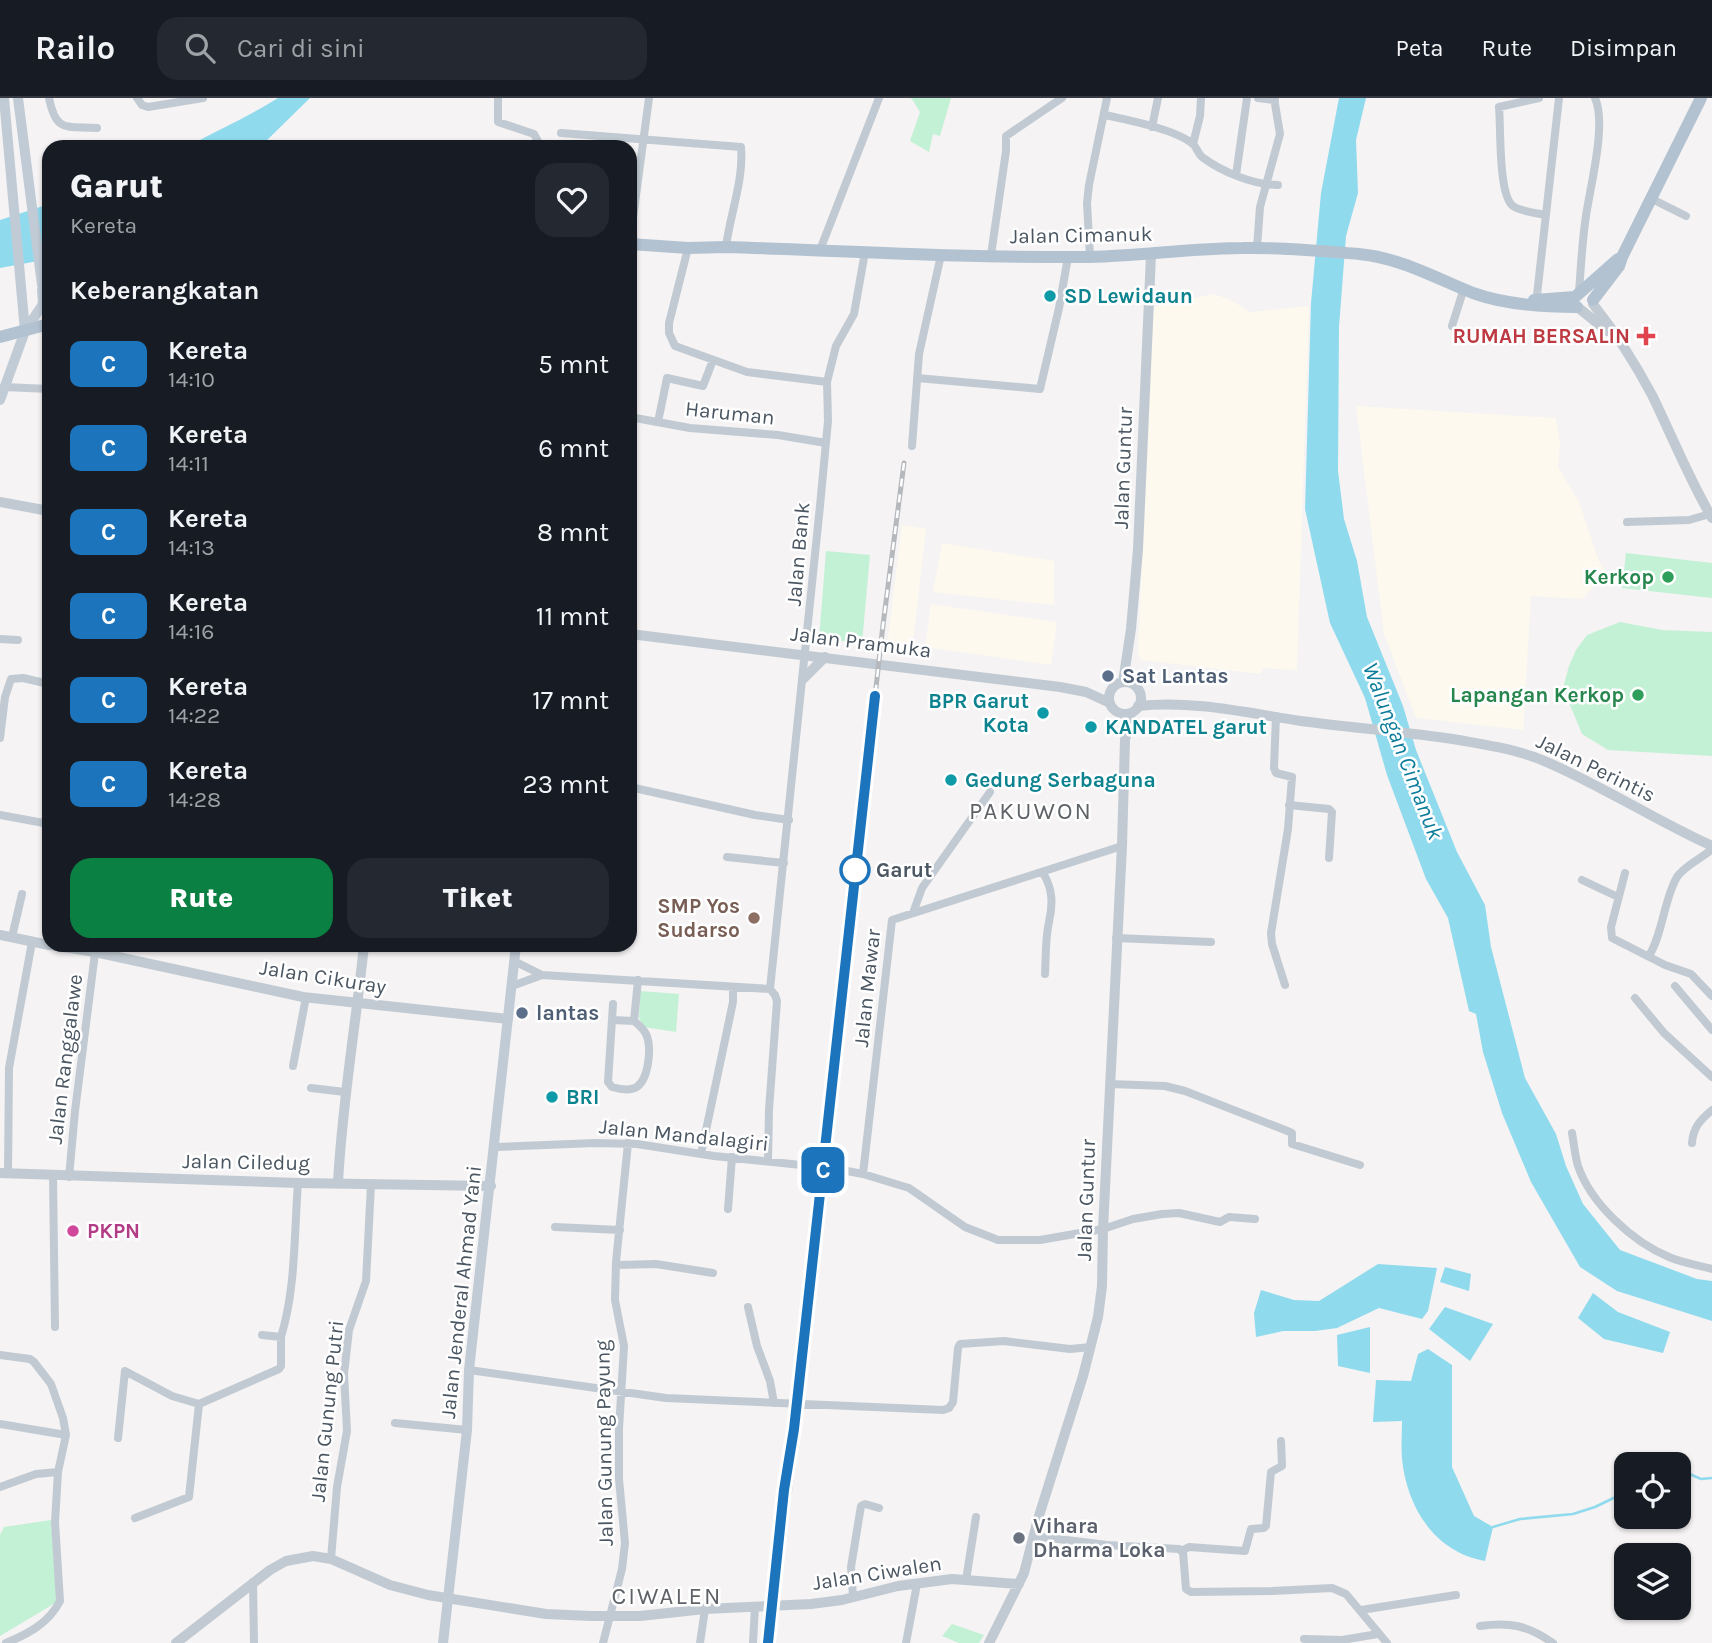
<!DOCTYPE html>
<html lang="id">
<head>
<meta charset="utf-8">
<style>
  :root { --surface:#171b24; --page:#242831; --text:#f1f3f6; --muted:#9ea1a6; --line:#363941; --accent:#0b8043 }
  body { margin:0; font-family:Karla,sans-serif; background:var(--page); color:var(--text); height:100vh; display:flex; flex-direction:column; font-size:26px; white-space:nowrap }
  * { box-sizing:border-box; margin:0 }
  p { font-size:23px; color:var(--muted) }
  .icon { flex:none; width:38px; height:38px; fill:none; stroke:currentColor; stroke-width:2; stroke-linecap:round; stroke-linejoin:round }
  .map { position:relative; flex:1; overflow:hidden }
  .panel { position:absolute; left:42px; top:42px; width:595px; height:812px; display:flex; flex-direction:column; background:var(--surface); border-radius:21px; box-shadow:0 2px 5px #0004 }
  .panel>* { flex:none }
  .badge { padding:0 14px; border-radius:10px; font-size:24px; line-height:46px }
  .fabs { position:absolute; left:1614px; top:1354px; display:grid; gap:14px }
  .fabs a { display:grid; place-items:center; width:77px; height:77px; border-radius:14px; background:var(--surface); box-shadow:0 2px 5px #0004; font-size:35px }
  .map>.badge { position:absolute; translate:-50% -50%; box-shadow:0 0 0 4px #fff }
  h2 { padding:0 28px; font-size:26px; line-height:63px }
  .round { display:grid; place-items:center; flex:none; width:74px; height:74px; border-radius:21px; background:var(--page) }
  .summary { display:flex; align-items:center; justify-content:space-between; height:119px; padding:0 28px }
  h1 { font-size:33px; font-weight:800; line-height:52px }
  .button { display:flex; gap:14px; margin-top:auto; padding:14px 28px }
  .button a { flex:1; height:80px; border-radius:21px; background:var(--accent); color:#fff; font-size:28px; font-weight:800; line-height:80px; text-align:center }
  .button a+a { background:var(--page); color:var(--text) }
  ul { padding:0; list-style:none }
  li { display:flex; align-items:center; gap:21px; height:84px; padding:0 28px }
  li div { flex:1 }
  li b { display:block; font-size:26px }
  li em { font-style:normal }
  li .badge { min-width:77px; font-weight:700; text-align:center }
  header { display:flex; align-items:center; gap:42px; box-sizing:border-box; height:98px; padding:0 35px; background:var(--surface); border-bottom:2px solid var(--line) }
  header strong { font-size:33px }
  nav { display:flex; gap:38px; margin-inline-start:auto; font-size:24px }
  .search { width:490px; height:63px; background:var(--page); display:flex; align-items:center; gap:18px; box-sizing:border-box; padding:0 24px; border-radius:21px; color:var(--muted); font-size:26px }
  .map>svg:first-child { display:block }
  .commercial { fill:#fdf9ef }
  .green { fill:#c3f1d5 }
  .water { fill:#90daee }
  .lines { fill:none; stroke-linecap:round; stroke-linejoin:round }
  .stream { stroke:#90daee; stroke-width:2.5 }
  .minor { stroke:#c1cad2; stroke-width:8 }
  .tertiary { stroke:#c1cad2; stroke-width:10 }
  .secondary { stroke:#c1cbd6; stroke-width:10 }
  .primary { stroke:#b3c2d1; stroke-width:12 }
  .rail-casing { stroke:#b5b8bd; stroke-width:5 }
  .rail { stroke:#fff; stroke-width:2.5; stroke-dasharray:8; stroke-linecap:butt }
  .line-casing { stroke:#fff; stroke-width:16 }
  .line { stroke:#1c75bc; stroke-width:10 }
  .culture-dot { fill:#0f9aa8; stroke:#fff; stroke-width:2.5 }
  .health-dot { fill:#e0444e; stroke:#fff; stroke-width:2.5 }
  .leisure-dot { fill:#2e9e5b; stroke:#fff; stroke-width:2.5 }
  .service-dot { fill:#5c6f8a; stroke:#fff; stroke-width:2.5 }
  .stop-dot { fill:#fff; stroke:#1c75bc; stroke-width:3.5 }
  .education-dot { fill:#8d6e63; stroke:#fff; stroke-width:2.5 }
  .hotel-dot { fill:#d1479c; stroke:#fff; stroke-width:2.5 }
  .worship-dot { fill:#6b7280; stroke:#fff; stroke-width:2.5 }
  .labels { text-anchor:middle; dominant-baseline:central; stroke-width:5; stroke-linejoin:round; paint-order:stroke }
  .street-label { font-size:21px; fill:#4a5661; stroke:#fff }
  .culture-label { font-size:21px; font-weight:bold; fill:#0d838f; stroke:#fff; text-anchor:start }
  .health-label { font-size:21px; font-weight:bold; fill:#be3a42; stroke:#fff; text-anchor:end }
  .leisure-label { font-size:21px; font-weight:bold; fill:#27864d; stroke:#fff; text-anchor:end }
  .service-label { font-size:21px; font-weight:bold; fill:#4e5e75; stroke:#fff; text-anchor:start }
  .stop-label { font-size:21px; font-weight:bold; fill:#4a5661; stroke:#fff; text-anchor:start }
  .education-label { font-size:21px; font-weight:bold; fill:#785e54; stroke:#fff; text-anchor:end }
  .hotel-label { font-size:21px; font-weight:bold; fill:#b23c85; stroke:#fff; text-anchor:start }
  .worship-label { font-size:21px; font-weight:bold; fill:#5b616d; stroke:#fff; text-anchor:start }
  .water-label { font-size:23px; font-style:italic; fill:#0c7c9b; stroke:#fff }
  .quarter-label { font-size:24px; letter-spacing:2px; fill:#5f6368; stroke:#fff }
</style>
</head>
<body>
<header>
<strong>Railo</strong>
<div class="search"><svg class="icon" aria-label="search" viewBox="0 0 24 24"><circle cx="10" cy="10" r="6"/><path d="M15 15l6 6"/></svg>Cari di sini</div>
<nav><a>Peta</a><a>Rute</a><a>Disimpan</a></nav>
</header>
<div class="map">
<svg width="1712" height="1545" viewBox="0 0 1712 1545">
  <rect width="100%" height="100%" fill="#f5f3f3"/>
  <path class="commercial" d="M 1214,196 L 1233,203 L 1249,214 L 1309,208 L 1297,572 L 1263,570 L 1261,576 L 1141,562 L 1138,555 L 1153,209 Z
    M 1356,308 L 1556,320 L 1560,347 L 1558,369 L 1579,404 L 1599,463 L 1607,475 L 1582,501 L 1531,498 L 1523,632 L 1416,620 L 1384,536 Z
    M 902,427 L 926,431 L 912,554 L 887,549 Z
    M 942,445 L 1054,463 L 1054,507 L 933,494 Z
    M 931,506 L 1057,524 L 1051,567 L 925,549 Z"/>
  <path class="green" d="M 909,0 L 951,0 L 940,38 L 933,36 L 929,54 L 910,43 L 920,14 L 912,1 Z
    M 826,453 L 870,457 L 862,545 L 819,541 Z
    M 1626,455 L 1712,465 L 1712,500 L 1622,490 Z
    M 1620,524 L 1662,532 L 1712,534 L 1712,658 L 1608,652 L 1582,636 L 1563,590 L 1569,568 L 1576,552 L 1587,537 Z
    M 640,893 L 679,896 L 676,934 L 644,929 L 639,920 Z
    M 51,1422 L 57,1504 L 0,1538 L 0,1437 L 4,1429 Z
    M 952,1526 L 984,1537 L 979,1545 L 959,1545 L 942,1538 Z"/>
  <path class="water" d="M 278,0 L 310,0 L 260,49 L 187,49 C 217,32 248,19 278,0 Z
    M 1339,0 L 1366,0 L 1356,42 L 1358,95 L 1346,138 L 1339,229 L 1338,373 L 1344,421 L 1357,463 L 1367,519 L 1403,608 L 1416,652 L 1457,754 L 1485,807 L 1491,849 L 1525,980 L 1556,1036 L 1566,1068 L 1583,1106 L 1620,1152 L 1697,1181 L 1712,1183 L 1712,1223 L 1617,1193 L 1580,1169 L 1531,1084 L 1502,1015 L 1483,954 L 1476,916 L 1469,913 L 1448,820 L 1426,781 L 1387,677 L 1365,600 L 1330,525 L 1305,411 L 1311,205 L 1321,95 Z
    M 49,106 L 49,161 L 0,170 L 0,122 Z
    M 1378,1166 L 1437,1170 L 1428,1213 L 1422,1221 L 1379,1210 L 1337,1230 L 1315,1233 L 1283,1233 L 1256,1239 L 1254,1215 L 1261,1192 L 1294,1202 L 1319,1203 Z
    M 1445,1169 L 1471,1176 L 1469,1193 L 1440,1184 Z
    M 1593,1195 L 1618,1214 L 1670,1234 L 1663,1255 L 1604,1241 L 1578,1220 Z
    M 1445,1209 L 1493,1226 L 1470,1263 L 1429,1231 Z
    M 1370,1229 L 1370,1275 L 1338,1268 L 1337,1237 Z
    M 1428,1251 L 1452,1267 L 1452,1369 L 1474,1418 L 1493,1429 L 1485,1463 C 1434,1454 1407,1409 1402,1361 C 1401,1348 1402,1335 1402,1323 L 1373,1324 L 1376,1282 L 1411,1283 L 1418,1256 Z"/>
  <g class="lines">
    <path class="stream" d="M 1678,1371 L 1701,1381 L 1712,1380
      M 1493,1429 L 1520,1421 L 1573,1416 L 1595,1409 L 1626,1394"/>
    <path class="minor" d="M 49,0 C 56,35 66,28 97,30
      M 137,0 L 142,7 L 148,9 L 203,0
      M 498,0 L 498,24 L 534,36 L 541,49
      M 1258,0 L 1275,2
      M 1539,0 L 1499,9 C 1501,28 1498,97 1513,108 C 1522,114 1536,115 1546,117
      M 1105,17 C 1127,22 1175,31 1193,46 C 1197,50 1198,56 1202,59 C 1222,74 1254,87 1278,87
      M 1152,29 L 1158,0
      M 561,35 L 741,49 C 744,82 730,116 726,149
      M 1193,46 L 1200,18 L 1201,0
      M 1236,77 L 1247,0
      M 1650,100 L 1686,118
      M 630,142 L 649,0
      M 688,150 L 669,225 L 669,235 L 675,248 L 747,274 L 827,284
      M 1257,150 L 1260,109 L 1280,36 L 1274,0
      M 820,152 L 879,0
      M 991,157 L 1006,53 L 1006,38 L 1062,0
      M 1090,159 L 1087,105 L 1089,87 L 1107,0
      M 1579,194 C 1581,169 1582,143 1586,118 C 1590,89 1607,26 1595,0
      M 1536,206 L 1559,0
      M 1452,228 L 1464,190
      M 917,280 L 1040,291 L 1059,210 L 1068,159
      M 4,289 L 49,291
      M 630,319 L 690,330 L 778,337 L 826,345
      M 658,324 L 667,280 L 703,288 L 713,262
      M 912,348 L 919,256 L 941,157
      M 1627,424 L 1689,422 L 1710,416
      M 0,541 L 18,542
      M 1276,618 L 1274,670 L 1276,675 L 1292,679 L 1288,731 L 1271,835 L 1272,846 L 1285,887
      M 0,640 L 5,599 L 11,581 L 23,580 L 49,586
      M 630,689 L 755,717 L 789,722
      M 1289,707 L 1329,711 L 1332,714 L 1329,760
      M 0,717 L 49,726
      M 727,759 L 784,765
      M 1043,775 C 1053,791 1053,806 1049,824 C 1045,841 1046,860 1045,876
      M 1625,775 L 1611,829 L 1612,840 L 1665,867 L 1691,876 L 1712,898
      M 1582,782 L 1618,799
      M 913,815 L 922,790 L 990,694
      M 12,839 L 22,796
      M 1116,840 L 1211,844
      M 1649,858 C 1663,835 1664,801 1677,779 C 1685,767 1701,761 1712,751
      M 514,863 L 542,877 L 770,891
      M 512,888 L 542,877
      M 1675,888 L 1712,932
      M 770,891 L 820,408 L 828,323 L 827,284 L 836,248 L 854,216 L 865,154
      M 1635,900 L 1664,935 L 1712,979
      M 613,906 L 608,984 L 612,989 C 619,991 628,993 635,990 C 649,983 652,949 646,936 C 643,930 639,927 634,923 L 638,882
      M 612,922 L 634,923
      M 293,968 L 306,899
      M 1110,986 L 1165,988 L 1185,993 L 1285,1032 L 1292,1035 L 1292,1046 L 1360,1067
      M 311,990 L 345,994
      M 1572,1035 C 1574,1046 1575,1058 1578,1068 C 1591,1106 1633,1144 1669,1159 C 1683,1165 1698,1167 1712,1171
      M 1692,1045 C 1693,1030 1700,1022 1712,1012
      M 495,1049 L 595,1045 L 637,1046 L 714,1058 L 831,1070 L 863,1076 L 909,1090 L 965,1129 L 998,1142 L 1040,1142 L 1103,1131 L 1133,1121 L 1162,1116 L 1179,1115 L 1220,1124 L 1229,1119 L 1255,1121
      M 701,1056 L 733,904 L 733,889
      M 768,1063 L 769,1012 L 777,903 L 775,897 L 770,891
      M 8,1075 L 9,970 L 32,844
      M 863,1076 L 892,822 L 1122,748
      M 53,1078 L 55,1229
      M 69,1079 L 75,1013 L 96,847
      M 728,1111 L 732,1059
      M 555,1129 L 620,1132
      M 616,1167 L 656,1166 L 713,1175
      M 748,1209 L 757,1248 L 770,1283 L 774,1305
      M 262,1237 L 281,1239 C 296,1190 294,1136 298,1085
      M 0,1257 L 30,1261 L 34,1264 L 51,1286 L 63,1320 L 66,1337 L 58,1374 L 55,1424 L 60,1503 C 49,1525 28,1536 6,1545
      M 469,1272 L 666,1300 L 943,1312 L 949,1310 L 953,1304 L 958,1250 L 960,1246 L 1004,1243 L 1070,1251 L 1091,1249
      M 395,1325 L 467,1332
      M 0,1326 L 66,1337
      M 118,1340 L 125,1273 L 172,1298 L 199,1306 L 279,1271 L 281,1268 L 281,1239
      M 0,1389 L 36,1376 L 58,1374
      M 788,1394 L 800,1307
      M 135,1420 L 189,1399 L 199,1306
      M 1033,1438 L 1107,1447 L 1179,1451 L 1183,1454 L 1186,1491 L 1191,1494 L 1272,1493 L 1332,1490 L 1346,1496 L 1387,1545
      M 1181,1453 L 1189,1449 L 1245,1453 L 1251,1431 L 1264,1430 L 1266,1428 L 1271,1374 L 1282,1368 L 1281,1343
      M 331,1461 L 337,1389 L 347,1333 L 344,1276 L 349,1232 L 366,1183 L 371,1087
      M 966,1482 L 976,1419
      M 253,1484 L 254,1545
      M 853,1499 L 851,1469 L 861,1408 L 865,1406 L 879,1410
      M 1361,1512 L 1456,1497
      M 1480,1528 C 1510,1524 1527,1527 1553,1545
      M 1304,1541 L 1342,1542 L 1378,1536
      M 603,1545 L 622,1471 L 625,1445 L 619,1381 L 619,1331 L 624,1248 L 615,1202 L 616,1164 L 628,1045
      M 700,1545 L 705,1511
      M 753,1545 L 755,1509
      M 906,1545 L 917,1486"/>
    <path class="tertiary" d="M 1593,206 C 1615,234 1635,265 1652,297 C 1672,338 1689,381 1712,420
      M 1580,211 L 1607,233
      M 0,404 L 49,413
      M 630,536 L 1060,589 L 1086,594 L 1110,605
      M 803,581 L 825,559
      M1109 600a16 16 0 1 1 32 0a16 16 0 1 1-32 0Z
      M 1123,584 L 1131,531 L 1138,451 L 1151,157
      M 1138,608 C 1193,602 1247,615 1301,623 C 1354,630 1407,634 1459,642 C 1487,647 1515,651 1542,662 C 1600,686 1654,722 1712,748
      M 0,837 L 49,847
      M 51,847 L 95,854 L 303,899 L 508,921
      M 0,1075 L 298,1085 L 491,1088
      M 338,1085 C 342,1005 356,926 364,847
      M 176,1545 L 270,1472 L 286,1463 L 313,1458 L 331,1461 L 390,1487 L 428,1497 L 546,1516 L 591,1518 L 640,1518 L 705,1511 L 811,1506 L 842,1502 L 898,1488 L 952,1481 L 1019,1486
      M 989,1545 L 1024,1475 L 1038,1421 L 1083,1278 L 1098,1219 L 1102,1188 L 1103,1131 L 1122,748 L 1125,642 L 1131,615"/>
    <path class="secondary" d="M 4,0 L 25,233
      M 18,0 L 42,187 L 49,201
      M 0,302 L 25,233 L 43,206 L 42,192
      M 443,1545 L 467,1332 L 469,1272 L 516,847"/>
    <path class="primary" d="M 630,146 L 688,150 L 726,149 C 847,153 968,160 1090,159 C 1141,158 1192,150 1243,150 C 1281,149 1321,153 1359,156 C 1401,160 1435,180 1473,195 C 1506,207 1543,209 1577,209
      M 1575,199 L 1618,161
      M 1534,202 L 1575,199
      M 1593,202 L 1619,168 L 1622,159 L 1701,0
      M 0,239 L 49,226"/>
    <g class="rail-casing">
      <path id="rail" d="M 772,1501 L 796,1306 L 883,527 L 904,365
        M 767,1545 L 770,1517"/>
    </g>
    <use href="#rail" class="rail"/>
  </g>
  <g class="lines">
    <g class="line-casing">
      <path id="line" d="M 768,1545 L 784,1392 L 794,1331 L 875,598"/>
    </g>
    <use href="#line" class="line"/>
  </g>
  <g class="culture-dot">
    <circle cx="1050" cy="198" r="7"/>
    <circle cx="1043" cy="615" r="7"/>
    <circle cx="1091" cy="629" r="7"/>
    <circle cx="951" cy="682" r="7"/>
    <circle cx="552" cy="999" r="7"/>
  </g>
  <path class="health-dot" d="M1642.5 227.5h7v7h7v7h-7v7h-7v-7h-7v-7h7z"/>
  <g class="leisure-dot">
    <circle cx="1668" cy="479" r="7"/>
    <circle cx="1638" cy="597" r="7"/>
  </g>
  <g class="service-dot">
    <circle cx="1108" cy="578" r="7"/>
    <circle cx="522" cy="915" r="7"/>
  </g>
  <circle class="stop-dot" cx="855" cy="772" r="14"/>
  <circle class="education-dot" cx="754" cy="820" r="7"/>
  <circle class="hotel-dot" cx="73" cy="1133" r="7"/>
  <circle class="worship-dot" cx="1019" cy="1440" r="7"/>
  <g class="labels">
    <g class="street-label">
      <text transform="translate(1081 137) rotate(-1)">Jalan Cimanuk</text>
      <text transform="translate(730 315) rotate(6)">Haruman</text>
      <text transform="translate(1123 370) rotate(-88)">Jalan Guntur</text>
      <text transform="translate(798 456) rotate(-85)">Jalan Bank</text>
      <text transform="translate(861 544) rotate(7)">Jalan Pramuka</text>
      <text transform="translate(1596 670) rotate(26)">Jalan Perintis</text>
      <text transform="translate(323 879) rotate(9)">Jalan Cikuray</text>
      <text transform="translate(867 890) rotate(-84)">Jalan Mawar</text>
      <text transform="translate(65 961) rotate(-83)">Jalan Ranggalawe</text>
      <text transform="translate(684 1037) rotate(6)">Jalan Mandalagiri</text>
      <text transform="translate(246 1064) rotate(1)">Jalan Ciledug</text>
      <text transform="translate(1086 1102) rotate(-88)">Jalan Guntur</text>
      <text transform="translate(461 1194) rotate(-84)">Jalan Jenderal Ahmad Yani</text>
      <text transform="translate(327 1313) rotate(-84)">Jalan Gunung Putri</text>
      <text transform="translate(604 1345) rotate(-91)">Jalan Gunung Payung</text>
      <text transform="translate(877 1475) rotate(-9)">Jalan Ciwalen</text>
    </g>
    <g class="culture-label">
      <text x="1064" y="198">SD Lewidaun</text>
      <text x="1029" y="603" text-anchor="end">BPR Garut<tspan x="1029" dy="24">Kota</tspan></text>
      <text x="1105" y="629">KANDATEL garut</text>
      <text x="965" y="682">Gedung Serbaguna</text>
      <text x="566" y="999">BRI</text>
    </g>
    <g class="health-label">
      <text x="1630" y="238">RUMAH BERSALIN</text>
    </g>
    <g class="leisure-label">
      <text x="1654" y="479">Kerkop</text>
      <text x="1624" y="597">Lapangan Kerkop</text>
    </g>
    <g class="service-label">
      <text x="1122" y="578">Sat Lantas</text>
      <text x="536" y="915">lantas</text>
    </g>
    <g class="stop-label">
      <text x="876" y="772">Garut</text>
    </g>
    <g class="education-label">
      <text x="740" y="808">SMP Yos<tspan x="740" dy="24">Sudarso</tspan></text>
    </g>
    <g class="hotel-label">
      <text x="87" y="1133">PKPN</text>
    </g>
    <g class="worship-label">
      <text x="1033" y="1428">Vihara<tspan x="1033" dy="24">Dharma Loka</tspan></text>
    </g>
    <g class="water-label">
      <text transform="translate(1403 653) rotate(69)">Walungan Cimanuk</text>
    </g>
    <g class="quarter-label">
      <text x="1031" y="713">PAKUWON</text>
      <text x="667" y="1498">CIWALEN</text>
    </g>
  </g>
</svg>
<div class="fabs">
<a><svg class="icon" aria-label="locate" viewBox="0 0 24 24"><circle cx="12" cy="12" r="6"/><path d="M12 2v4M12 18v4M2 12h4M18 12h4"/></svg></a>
<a><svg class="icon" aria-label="layers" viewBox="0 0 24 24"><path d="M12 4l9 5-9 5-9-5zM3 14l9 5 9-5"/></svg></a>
</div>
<b class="badge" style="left:823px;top:1072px;background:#1c75bc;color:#fff">C</b>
<section class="panel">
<div class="summary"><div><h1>Garut</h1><p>Kereta</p></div><a class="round"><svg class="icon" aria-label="heart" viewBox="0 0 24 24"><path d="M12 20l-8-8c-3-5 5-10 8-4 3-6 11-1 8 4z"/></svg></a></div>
<h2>Keberangkatan</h2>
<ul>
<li><span class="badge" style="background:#1c75bc;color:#fff">C</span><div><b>Kereta</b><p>14:10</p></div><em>5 mnt</em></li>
<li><span class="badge" style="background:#1c75bc;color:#fff">C</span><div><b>Kereta</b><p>14:11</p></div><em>6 mnt</em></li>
<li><span class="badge" style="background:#1c75bc;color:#fff">C</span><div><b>Kereta</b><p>14:13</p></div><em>8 mnt</em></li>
<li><span class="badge" style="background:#1c75bc;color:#fff">C</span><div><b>Kereta</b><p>14:16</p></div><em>11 mnt</em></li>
<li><span class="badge" style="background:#1c75bc;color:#fff">C</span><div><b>Kereta</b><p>14:22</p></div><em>17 mnt</em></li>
<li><span class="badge" style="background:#1c75bc;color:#fff">C</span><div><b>Kereta</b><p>14:28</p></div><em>23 mnt</em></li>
</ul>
<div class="button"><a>Rute</a><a>Tiket</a></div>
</section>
</div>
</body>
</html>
